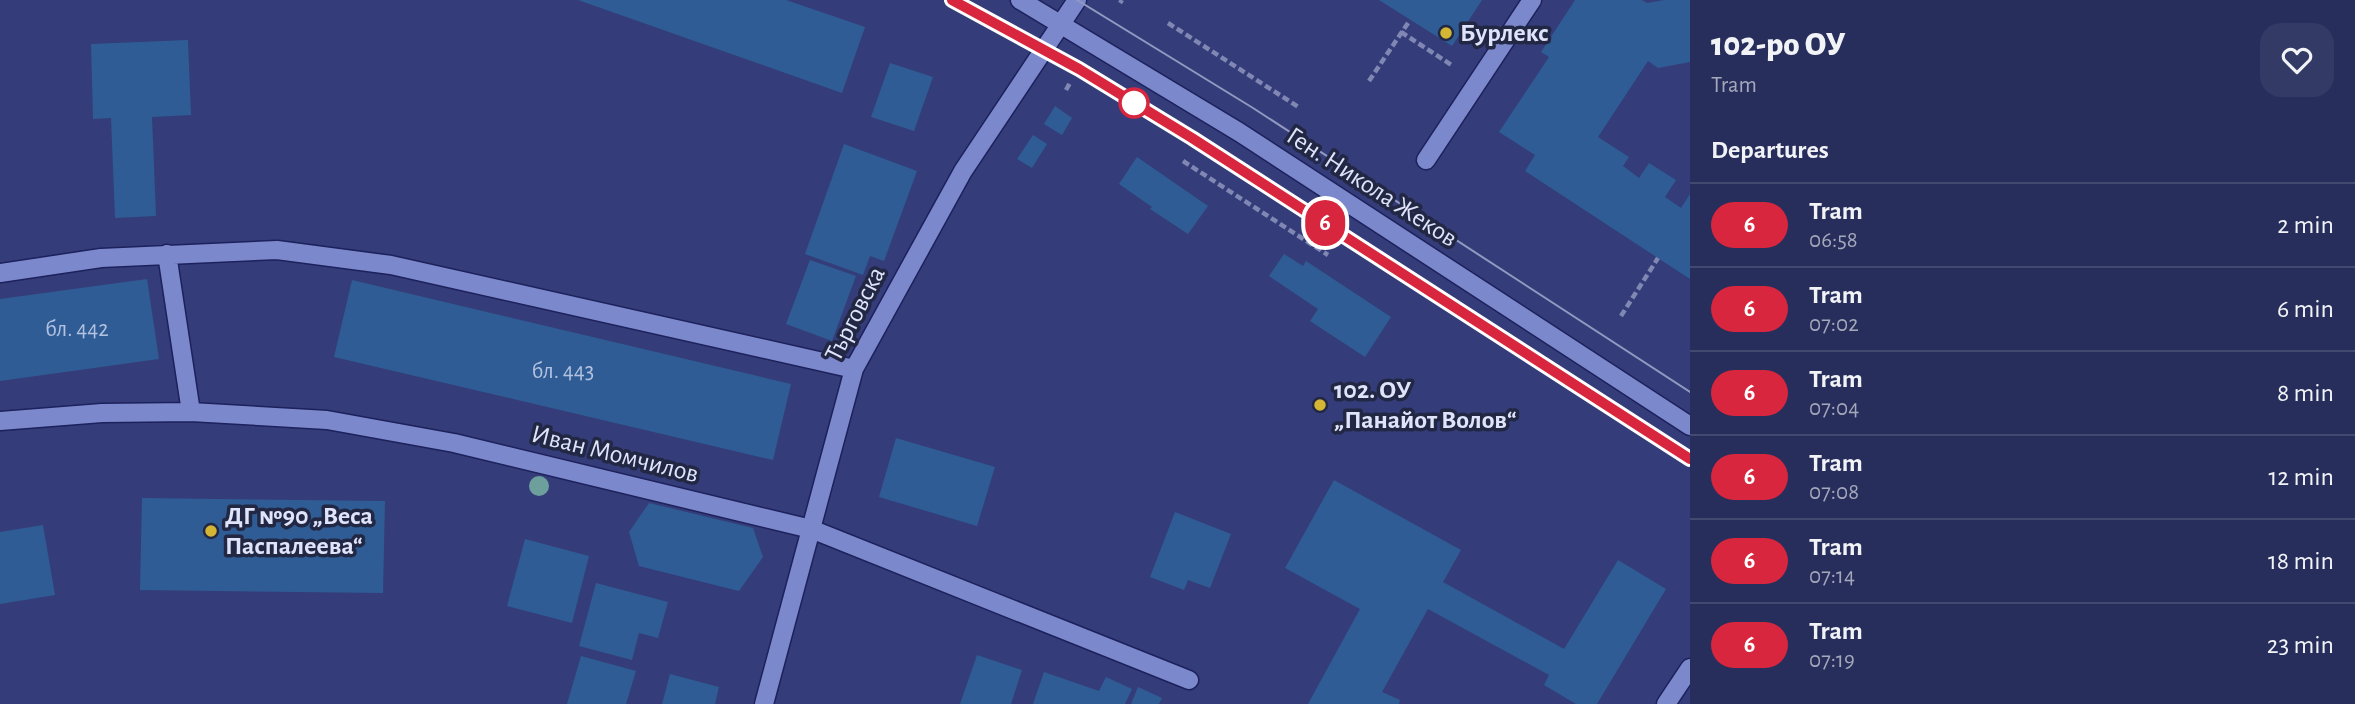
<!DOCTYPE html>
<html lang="en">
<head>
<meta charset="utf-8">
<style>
  :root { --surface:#272e5c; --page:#333a65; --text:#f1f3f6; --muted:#a4a8bb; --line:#434a72 }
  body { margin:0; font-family:"Alegreya Sans",sans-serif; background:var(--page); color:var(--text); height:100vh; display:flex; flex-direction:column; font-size:26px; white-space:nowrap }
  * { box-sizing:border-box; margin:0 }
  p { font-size:23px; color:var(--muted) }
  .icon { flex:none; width:38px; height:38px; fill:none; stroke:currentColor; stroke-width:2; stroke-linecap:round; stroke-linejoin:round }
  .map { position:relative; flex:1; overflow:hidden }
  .drawer { display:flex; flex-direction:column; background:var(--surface); width:665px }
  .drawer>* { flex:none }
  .badge { padding:0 14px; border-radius:23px; font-size:24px; line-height:46px }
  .map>.badge { position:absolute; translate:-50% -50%; box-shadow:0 0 0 4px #fff }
  h2 { padding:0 21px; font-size:26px; line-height:63px }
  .round { display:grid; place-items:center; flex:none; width:74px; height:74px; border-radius:21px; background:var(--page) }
  .overview { display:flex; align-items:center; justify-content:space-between; height:119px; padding:0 21px }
  h1 { font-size:33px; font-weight:800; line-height:52px }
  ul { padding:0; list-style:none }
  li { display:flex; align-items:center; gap:21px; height:84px; padding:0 21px; border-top:2px solid var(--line) }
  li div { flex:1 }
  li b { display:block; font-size:26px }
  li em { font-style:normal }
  li .badge { min-width:77px; font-weight:700; text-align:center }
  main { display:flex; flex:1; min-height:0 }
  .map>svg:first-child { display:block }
  .building { fill:#2f5c94 }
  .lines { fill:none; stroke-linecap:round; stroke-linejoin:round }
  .minor-casing { stroke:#1d215c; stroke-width:21 }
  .path { stroke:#8087b3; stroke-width:4.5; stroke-dasharray:7 3.5; stroke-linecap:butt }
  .minor { stroke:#7b88cc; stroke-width:18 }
  .tram { stroke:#9299c1; stroke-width:2 }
  .tree { fill:#6da09c }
  .line-casing { stroke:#fff; stroke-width:16 }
  .line { stroke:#d7263d; stroke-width:10 }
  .poi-dot { fill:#d5b534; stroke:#222844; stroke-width:2.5 }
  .stop-dot { fill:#fff; stroke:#d7263d; stroke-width:3.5 }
  .labels { text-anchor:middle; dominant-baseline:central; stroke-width:7; stroke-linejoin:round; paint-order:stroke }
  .number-label { font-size:23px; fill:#b3c2e1 }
  .poi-label { font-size:26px; font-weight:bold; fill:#dfe4fb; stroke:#222844; text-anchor:start }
  .street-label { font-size:26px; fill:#dfe4fb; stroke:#222844 }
</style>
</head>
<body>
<main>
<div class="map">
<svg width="1690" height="704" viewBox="0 0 1690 704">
  <rect width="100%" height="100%" fill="#343d7a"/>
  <path class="building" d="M 578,0 L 786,0 L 865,27 L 842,93 Z
    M 1379,0 L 1482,0 L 1452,46 Z
    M 1575,0 L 1642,0 L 1647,3 L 1664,0 L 1690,0 L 1690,62 L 1658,68 L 1648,61 L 1598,137 L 1629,157 L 1623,166 L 1639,178 L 1649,163 L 1676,180 L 1665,197 L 1681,208 L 1690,194 L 1690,279 L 1525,171 L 1535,155 L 1499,132 L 1549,57 L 1541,52 Z
    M 188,40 L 191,115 L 152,117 L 156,216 L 115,218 L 111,118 L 93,119 L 91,44 Z
    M 890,63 L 933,77 L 914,131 L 871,117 Z
    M 1055,106 L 1072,118 L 1062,135 L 1044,124 Z
    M 1033,135 L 1047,144 L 1032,168 L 1017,159 Z
    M 844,144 L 917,171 L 884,261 L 870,256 L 863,275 L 805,254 Z
    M 1137,157 L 1208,206 L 1188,234 L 1150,209 L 1152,207 L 1119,184 Z
    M 1284,254 L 1303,266 L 1306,261 L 1391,317 L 1365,357 L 1310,321 L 1318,309 L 1269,276 Z
    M 810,260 L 856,276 L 832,341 L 786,324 Z
    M 147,279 L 159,359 L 0,381 L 0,299 Z
    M 352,280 L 791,384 L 773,460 L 334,357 Z
    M 896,438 L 995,467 L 977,526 L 879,497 Z
    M 1334,480 L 1461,550 L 1443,582 L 1564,649 L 1618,560 L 1666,589 L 1597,704 L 1576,704 L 1544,685 L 1549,675 L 1428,609 L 1382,692 L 1400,700 L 1399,704 L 1308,704 L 1360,609 L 1285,568 Z
    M 142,498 L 385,501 L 383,593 L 140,590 Z
    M 649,503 L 753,528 L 763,557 L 739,591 L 639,566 L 629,532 Z
    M 1175,512 L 1231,534 L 1210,588 L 1188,580 L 1184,590 L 1150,577 Z
    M 43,525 L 55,595 L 0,604 L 0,532 Z
    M 525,539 L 589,556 L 572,623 L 507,606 Z
    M 596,583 L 668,602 L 658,638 L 639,633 L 632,660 L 579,646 Z
    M 977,655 L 1022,670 L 1011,704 L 960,704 Z
    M 581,656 L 636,671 L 626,704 L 567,704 Z
    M 1044,672 L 1099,691 L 1106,677 L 1132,689 L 1125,704 L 1033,704 Z
    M 670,674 L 719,687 L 715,704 L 662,704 Z
    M 1138,687 L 1162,698 L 1159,704 L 1131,704 Z"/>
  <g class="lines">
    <g class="minor-casing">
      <path id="minor" d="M 1020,0 L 1239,132 L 1690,426
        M 1426,160 L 1532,0
        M 167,254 L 191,412
        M 0,273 L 101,258 L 277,250 L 391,265 L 854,369
        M 0,421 L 102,413 L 191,412 L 327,420 L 454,443 L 811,529 L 1189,680
        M 764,704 L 854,369 L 963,171 L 1077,0
        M 1666,704 L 1690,668"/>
    </g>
    <path class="path" d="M 1120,3 L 1122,0
      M 1168,23 L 1300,108
      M 1401,32 L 1453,66
      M 1369,81 L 1410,20
      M 1066,90 L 1071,81
      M 1183,161 L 1328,255
      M 1621,316 L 1658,258"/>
    <use href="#minor" class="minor"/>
    <path class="tram" d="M 952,0 L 1079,69 L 1192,138 L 1690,459
      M 1077,0 L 1253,108 L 1690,392"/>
  </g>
  <circle class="tree" cx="539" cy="486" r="10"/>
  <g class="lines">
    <g class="line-casing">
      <path id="line" d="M 952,0 L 1079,69 L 1192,138 L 1690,459"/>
    </g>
    <use href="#line" class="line"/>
  </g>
  <g class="poi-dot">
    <circle cx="1446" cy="33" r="7"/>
    <circle cx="1320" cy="405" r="7"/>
    <circle cx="211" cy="531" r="7"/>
  </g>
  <circle class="stop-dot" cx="1134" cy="103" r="14"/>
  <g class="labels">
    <g class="number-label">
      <text x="77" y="329">бл. 442</text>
      <text x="563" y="371">бл. 443</text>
    </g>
    <g class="poi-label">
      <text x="1460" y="33">Бурлекс</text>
      <text x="1334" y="390">102. ОУ<tspan x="1334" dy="30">„Панайот Волов“</tspan></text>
      <text x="225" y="516">ДГ №90 „Веса<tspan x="225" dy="30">Паспалеева“</tspan></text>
    </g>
    <g class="street-label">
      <text transform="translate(1372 187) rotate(33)">Ген. Никола Жеков</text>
      <text transform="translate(855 314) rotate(-63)">Търговска</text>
      <text transform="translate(615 454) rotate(14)">Иван Момчилов</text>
    </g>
  </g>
</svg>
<b class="badge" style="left:1325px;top:223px;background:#d7263d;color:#fff">6</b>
</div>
<section class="drawer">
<div class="overview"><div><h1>102-ро ОУ</h1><p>Tram</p></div><a class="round"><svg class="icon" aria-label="heart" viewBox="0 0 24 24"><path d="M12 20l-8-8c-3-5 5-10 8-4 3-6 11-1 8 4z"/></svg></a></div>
<h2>Departures</h2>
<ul>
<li><span class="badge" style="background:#d7263d;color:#fff">6</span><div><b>Tram</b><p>06:58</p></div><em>2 min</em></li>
<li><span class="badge" style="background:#d7263d;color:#fff">6</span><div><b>Tram</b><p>07:02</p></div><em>6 min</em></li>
<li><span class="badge" style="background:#d7263d;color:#fff">6</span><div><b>Tram</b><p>07:04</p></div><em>8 min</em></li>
<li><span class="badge" style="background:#d7263d;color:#fff">6</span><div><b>Tram</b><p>07:08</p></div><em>12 min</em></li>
<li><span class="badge" style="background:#d7263d;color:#fff">6</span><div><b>Tram</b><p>07:14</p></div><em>18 min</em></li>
<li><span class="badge" style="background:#d7263d;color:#fff">6</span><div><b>Tram</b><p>07:19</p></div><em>23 min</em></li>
</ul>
</section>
</main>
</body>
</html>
